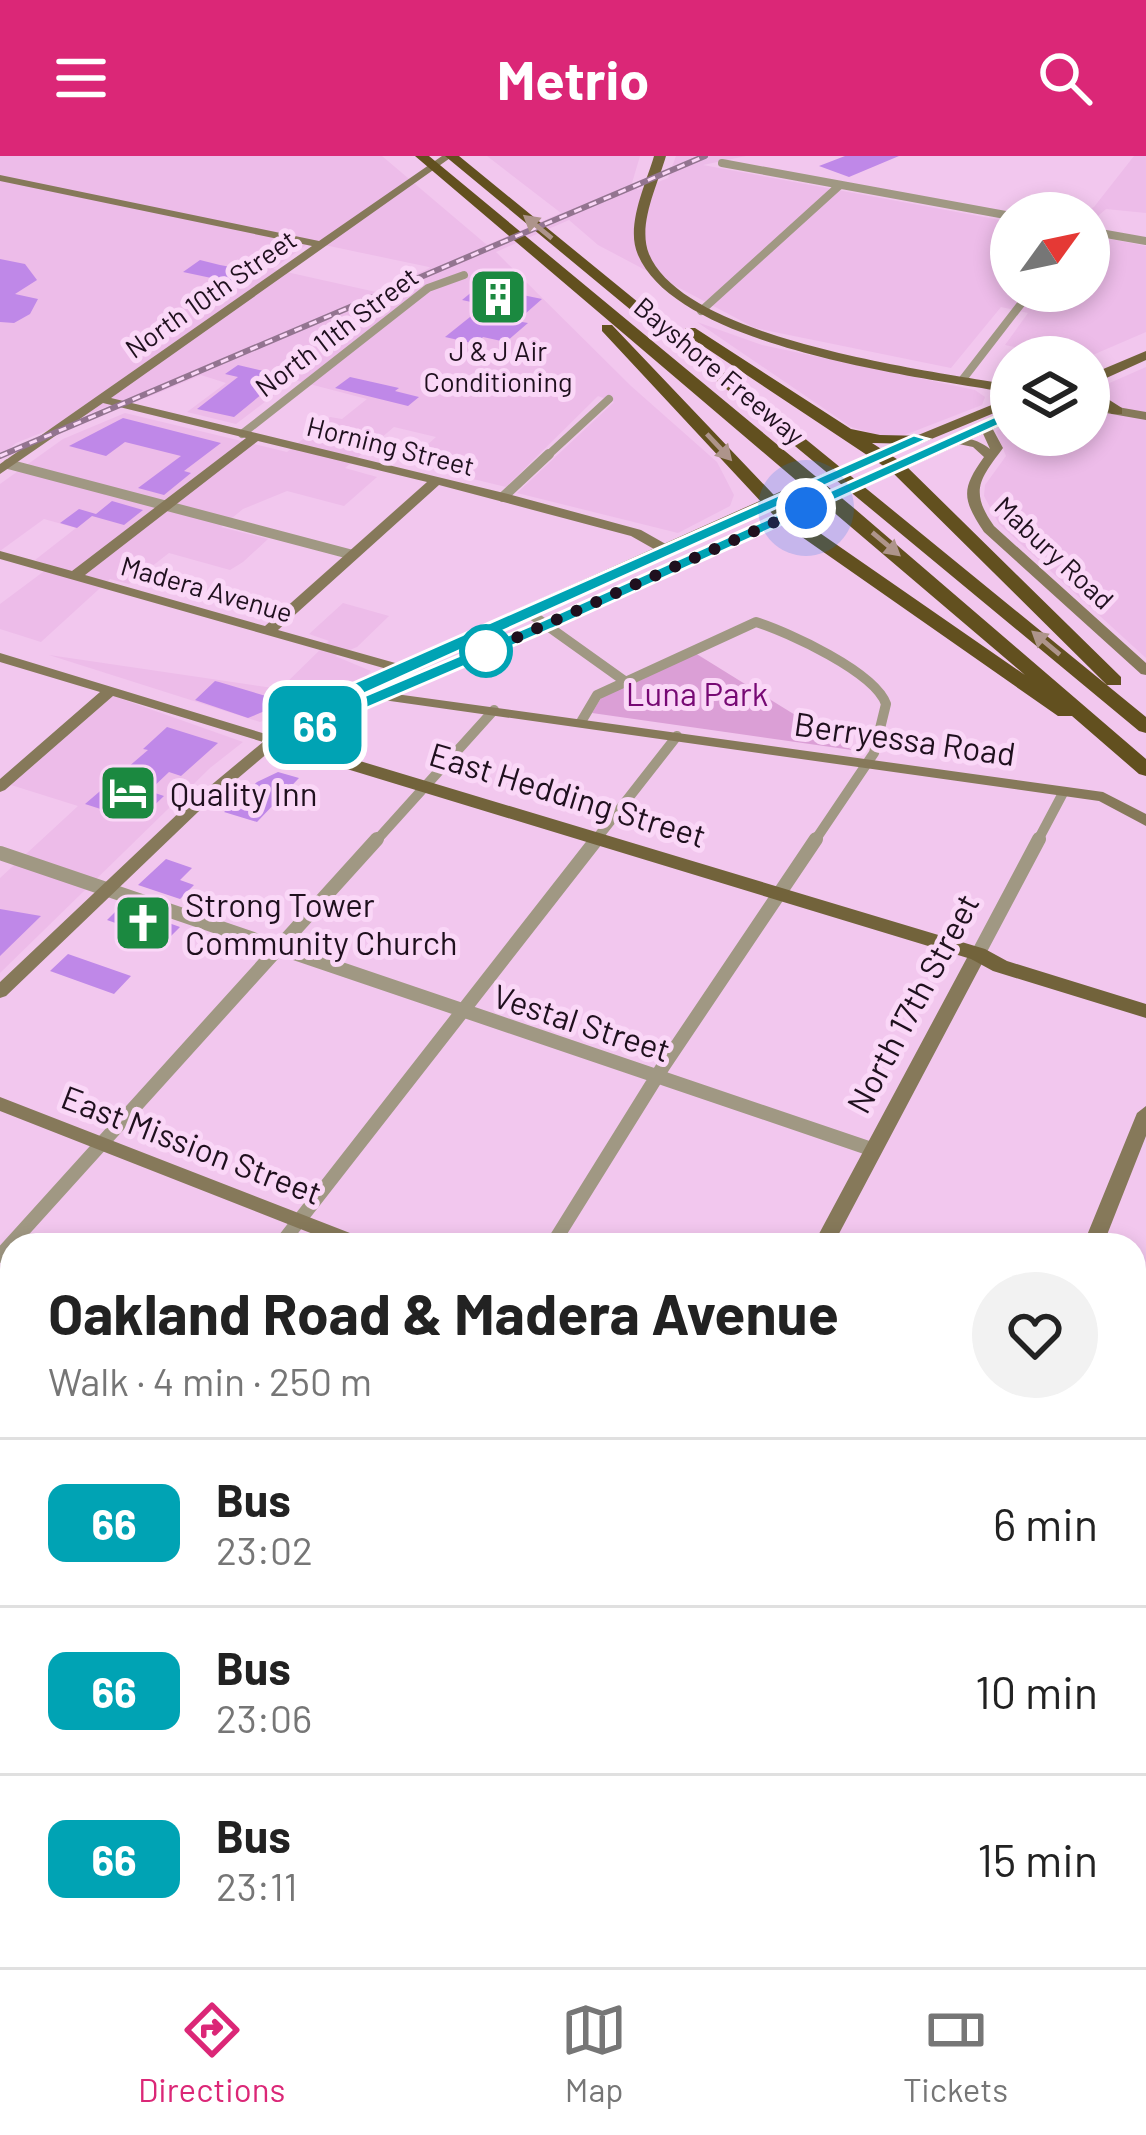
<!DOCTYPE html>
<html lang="en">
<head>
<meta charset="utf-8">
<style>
  :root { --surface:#fff; --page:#f2f2f2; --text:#222; --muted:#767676; --line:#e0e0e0; --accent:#db2777 }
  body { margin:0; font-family:Barlow,sans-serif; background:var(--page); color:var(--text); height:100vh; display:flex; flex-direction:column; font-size:45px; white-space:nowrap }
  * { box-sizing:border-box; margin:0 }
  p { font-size:39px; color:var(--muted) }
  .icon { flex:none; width:66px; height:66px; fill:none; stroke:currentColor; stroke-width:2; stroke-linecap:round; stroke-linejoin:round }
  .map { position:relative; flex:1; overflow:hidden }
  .details { position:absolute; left:0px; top:1077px; width:1146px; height:735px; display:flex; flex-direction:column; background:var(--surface); border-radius:36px 36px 0 0; box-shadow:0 6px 18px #0003 }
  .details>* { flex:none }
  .badge { padding:0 24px; border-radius:18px; font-size:42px; line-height:78px }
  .needle { width:78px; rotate:57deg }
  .tools { position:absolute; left:990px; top:36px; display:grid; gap:24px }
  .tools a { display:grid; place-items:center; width:120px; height:120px; border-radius:50%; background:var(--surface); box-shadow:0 6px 18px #0003; font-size:60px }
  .you { position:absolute; width:60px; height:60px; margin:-30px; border:9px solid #fff; border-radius:50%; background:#1a73e8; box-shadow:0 0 0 18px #1a73e833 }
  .map>.badge { position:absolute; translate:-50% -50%; box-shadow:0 0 0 6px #fff }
  .round { display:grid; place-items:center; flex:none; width:126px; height:126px; border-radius:63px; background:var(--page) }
  .head { display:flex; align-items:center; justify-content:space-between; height:204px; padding:0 48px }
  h1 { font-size:57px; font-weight:700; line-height:90px }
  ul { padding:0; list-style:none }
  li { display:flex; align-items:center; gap:36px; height:168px; padding:0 48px; border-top:3px solid var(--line) }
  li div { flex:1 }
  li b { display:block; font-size:45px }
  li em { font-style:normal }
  li .badge { min-width:132px; font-weight:700; text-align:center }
  header { display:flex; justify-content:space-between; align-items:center; height:156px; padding:0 48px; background:var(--accent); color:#fff; font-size:54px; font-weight:700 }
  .tabs { display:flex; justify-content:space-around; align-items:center; height:168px; border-top:3px solid var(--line); background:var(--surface); font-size:33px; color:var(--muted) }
  .tabs a { display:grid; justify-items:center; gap:6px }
  .tabs .selected { color:var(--accent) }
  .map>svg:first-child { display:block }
  .built { fill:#edbce9; fill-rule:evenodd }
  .green { fill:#db9fd6 }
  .building { fill:#bf88e8 }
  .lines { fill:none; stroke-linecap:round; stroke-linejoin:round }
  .street-far3 { stroke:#a09883; stroke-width:8 }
  .street-far2 { stroke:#a09883; stroke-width:10 }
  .street-far1 { stroke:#a09883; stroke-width:14 }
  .street { stroke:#a09883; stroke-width:18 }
  .secondary { fill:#86795a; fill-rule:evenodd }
  .primary { fill:#72633b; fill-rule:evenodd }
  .highway { fill:#62501f; fill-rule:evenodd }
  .rail-casing { stroke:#937490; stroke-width:6 }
  .rail { stroke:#fad7f7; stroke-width:3; stroke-dasharray:8; stroke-linecap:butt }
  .oneway { fill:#ae948b }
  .line { fill:#00a3b4; stroke:#fff; stroke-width:3 }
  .walk { stroke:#1f101e; stroke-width:12; stroke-dasharray:0 21.6 }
  .stop-dot { fill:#fff; stroke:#00a3b4; stroke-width:6 }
  .labels { text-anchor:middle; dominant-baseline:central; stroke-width:10; stroke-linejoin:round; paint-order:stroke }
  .far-street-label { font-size:27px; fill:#1f101e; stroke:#fad7f7 }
  .far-poi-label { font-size:27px; fill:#1f101e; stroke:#fad7f7 }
  .park-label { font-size:33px; fill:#770974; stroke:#fad7f7 }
  .street-label { font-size:33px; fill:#1f101e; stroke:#fad7f7 }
  .poi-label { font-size:33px; fill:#1f101e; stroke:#fad7f7; text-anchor:start }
</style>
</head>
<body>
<header><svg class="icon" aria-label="menu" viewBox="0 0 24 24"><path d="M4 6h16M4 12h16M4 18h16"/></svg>Metrio<svg class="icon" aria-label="search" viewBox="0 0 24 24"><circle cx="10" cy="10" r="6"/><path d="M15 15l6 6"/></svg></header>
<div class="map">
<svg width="1146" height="1811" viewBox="0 0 1146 1811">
  <rect width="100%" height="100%" fill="#f2c7ee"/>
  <path class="built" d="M 0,0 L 382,0 L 487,89 L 561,57 L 487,0 L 640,0 L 632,27 L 638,34 L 668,22 L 676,0 L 746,0 L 703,9 L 1011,66 L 1011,135 L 1089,135 L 1089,79 L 1146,90 L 1146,176 L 1088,201 L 1064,201 L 1005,189 L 1028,157 L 1001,151 L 951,212 L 755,172 L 598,89 L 569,64 L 496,96 L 631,230 L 717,306 L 734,339 L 730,350 L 678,377 L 517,337 L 614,246 L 598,240 L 506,331 L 407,307 L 436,281 L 394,271 L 345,312 L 377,321 L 344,350 L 287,335 L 243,353 L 221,371 L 268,383 L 243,406 L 230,414 L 169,397 L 129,428 L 110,423 L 41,486 L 0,473 L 0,448 L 51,410 L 35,404 L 76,372 L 44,363 L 0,395 L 0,328 L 63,283 L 125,257 L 287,296 L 330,261 L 342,263 L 367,243 L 294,224 L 236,268 L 187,256 L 226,227 L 201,219 L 146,242 L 133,240 L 16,287 L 0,300 ZM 310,86 L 429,111 L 430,112 L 376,136 L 273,113 Z
    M 1134,0 L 1146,0 L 1146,57 L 1106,53 L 1089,68 L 1089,57 L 1082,57 L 1094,51 Z
    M 697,166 L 762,189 L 975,234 L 985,241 L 982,249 L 902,280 L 878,279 L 851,271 Z
    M 1146,211 L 1146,502 L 999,368 L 984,340 L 985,329 L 1006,300 L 996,275 L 1011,268 L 1011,279 L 1089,279 L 1089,236 Z
    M 343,447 L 389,460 L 357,491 L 335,500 L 371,515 L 364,523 L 260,566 L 49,499 L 280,533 L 329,485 L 309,478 Z
    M 113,540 L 243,586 L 210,612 L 0,817 L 0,722 L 78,650 L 11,629 Z"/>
  <path class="green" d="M 695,497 L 852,594 L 592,557 L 601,542 Z"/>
  <path class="building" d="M 845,0 L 899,0 L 849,21 L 819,10 Z
    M 0,103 L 25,108 L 37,124 L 15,138 L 38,143 L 30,158 L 14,167 L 0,166 Z
    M 200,104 L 220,109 L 252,115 L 235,127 L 183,116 Z
    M 479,130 L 542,143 L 517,165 L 528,167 L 506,186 L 483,181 L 476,188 L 445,181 L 485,149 L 462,144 Z
    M 238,209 L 284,220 L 234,261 L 197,253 L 238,221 L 225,218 Z
    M 350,221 L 399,232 L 395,235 L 419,241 L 408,250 L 335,232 Z
    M 123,262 L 221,287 L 184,315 L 191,317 L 164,339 L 138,332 L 181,300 L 125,286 L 106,300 L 69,290 Z
    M 112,345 L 143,354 L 124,369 L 92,360 L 77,372 L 60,367 L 79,353 L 96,358 Z
    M 215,525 L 219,526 L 286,546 L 248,562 L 195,544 Z
    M 167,571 L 218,587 L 181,620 L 169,616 L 149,635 L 164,640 L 138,665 L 85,648 L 148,594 L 143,593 Z
    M 278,616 L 299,622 L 257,666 L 224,656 L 257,626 Z
    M 166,703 L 192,712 L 180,724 L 194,729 L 180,743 L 138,729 Z
    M 121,750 L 180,771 L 166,785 L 107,764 Z
    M 0,753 L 41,760 L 0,800 Z
    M 68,798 L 131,820 L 114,838 L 50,815 Z"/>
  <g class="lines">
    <path class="street-far3" d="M 722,7 L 1011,60
      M 1089,75 L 1146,85
      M 701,155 L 840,29
      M 963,223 L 1031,135
      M 242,278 L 428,132 L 464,119
      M 546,301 L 609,243"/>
    <path class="street-far2" d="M 8,308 L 353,399
      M 503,341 L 549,298
      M 528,456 L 626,526
      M 581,566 L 597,539 L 756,466 C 788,476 875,516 886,548 L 874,597 L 814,686
      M 375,686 L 494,554
      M 594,686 L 677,580
      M 1037,686 L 1063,637"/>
    <path class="street-far1" d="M 0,697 L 874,994
      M 978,798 L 1039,683
      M 280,1089 L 597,683
      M 552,1089 L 664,909 L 816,683
      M 0,1100 L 377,683"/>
    <path class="street" d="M 0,1444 L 12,1429"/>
    <path class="secondary" d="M 442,0 L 453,0 L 111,242 L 508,338 L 641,374 L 671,391 L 671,397 L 661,397 L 631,380 L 439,329 L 278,474 L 406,510 L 406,516 L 401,517 L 0,403 L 0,395 L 72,415 L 246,282 L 103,247 L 0,318 L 0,308 L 312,90 L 0,25 L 0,19 L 319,85 ZM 258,285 L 427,326 L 265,470 L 85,419 Z
      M 1089,246 L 1146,256 L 1146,264 L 1089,254 Z
      M 986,267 L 990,268 L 1003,292 C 980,323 969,335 994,370 L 1146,507 L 1146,519 L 1141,518 L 984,376 C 962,343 961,333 984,301 L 973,291 L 949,286 C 961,278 979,284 990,293 L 980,271 Z
      M 0,497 L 279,582 L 282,585 L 198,656 L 6,840 L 0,842 L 0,826 L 186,650 L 263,586 L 113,540 L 5,634 L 0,636 L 0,623 L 100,536 L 0,506 Z
      M 381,536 L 1103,636 L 1146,658 L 1146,670 L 1099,645 L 376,543 L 374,540 Z
      M 978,792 L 987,798 L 833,1089 L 813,1089 L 969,798 Z
      M 0,941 L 368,1084 L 371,1089 L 341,1089 L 0,955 Z
      M 1146,950 L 1146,980 L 1103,1089 L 1083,1089 L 1137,957 Z
      M 1134,1380 L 1146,1384 L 1146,1404 L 1134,1400 Z
      M 0,1743 L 12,1749 L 12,1776 L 0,1770 Z
      M 64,1800 L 104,1800 L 111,1811 L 71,1811 Z
      M 429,1800 L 456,1800 L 451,1811 L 424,1811 Z
      M 792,1800 L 818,1800 L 814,1811 L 788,1811 Z"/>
    <path class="primary" d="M 654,0 L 666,0 C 658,28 637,69 649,98 C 685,184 927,214 1011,229 L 1011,237 C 919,221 678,192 638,99 C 625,70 646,28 654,0 Z
      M 1146,195 L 1146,204 L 1102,224 L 1100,238 L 1122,252 L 1122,258 L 1112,258 L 1089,243 L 1089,219 Z
      M 1011,241 L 1011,250 L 794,340 L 287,573 L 540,467 L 1011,257 L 1011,265 L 552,473 L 290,584 L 985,793 L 1007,805 L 1146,848 L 1146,862 L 993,815 L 971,803 L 268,589 L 265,585 L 274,564 L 325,540 L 784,334 Z"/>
    <path class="highway" d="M 415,0 L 429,0 L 855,353 L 1146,603 L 1146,620 L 1139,618 L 1072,560 L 1058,560 L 779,365 L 602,175 L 602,169 L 612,169 L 791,357 L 1025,519 Z
      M 445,0 L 459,0 L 1146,561 L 1146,577 L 1139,575 Z
      M 685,172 L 695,172 L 851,273 L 880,279 L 926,280 L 928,283 L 920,288 L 872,287 L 903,307 L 1121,521 L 1121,529 L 1107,529 L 891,315 L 685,178 Z"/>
    <g class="rail-casing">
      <path id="rail" d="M 0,300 L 705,0"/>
    </g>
    <use href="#rail" class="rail"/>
  </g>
  <defs><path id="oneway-solid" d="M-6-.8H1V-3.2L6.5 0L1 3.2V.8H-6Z" transform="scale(3)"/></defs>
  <g class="oneway">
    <use href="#oneway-solid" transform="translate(538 71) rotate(-141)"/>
    <use href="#oneway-solid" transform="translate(719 291) rotate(47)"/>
    <use href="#oneway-solid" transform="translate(886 388) rotate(40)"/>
    <use href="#oneway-solid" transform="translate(1046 487) rotate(-140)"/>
  </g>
  <path class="line" d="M 1005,256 L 1019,260 L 552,473 L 281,589 L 264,585 L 273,564 L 324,540 L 914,279 L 928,283 L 295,569 L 539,466 Z"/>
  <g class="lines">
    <path class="walk" d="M 486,495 L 482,497 L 806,352"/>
  </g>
  <defs>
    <g id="building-square" transform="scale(3)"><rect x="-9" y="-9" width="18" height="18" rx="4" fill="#1b8940" stroke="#fad7f7"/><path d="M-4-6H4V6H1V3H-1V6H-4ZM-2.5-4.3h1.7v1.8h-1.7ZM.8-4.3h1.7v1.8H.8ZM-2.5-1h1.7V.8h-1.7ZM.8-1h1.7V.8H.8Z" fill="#fff"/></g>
    <g id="hotel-square" transform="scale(3)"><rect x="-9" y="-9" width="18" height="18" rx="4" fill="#1b8940" stroke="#fad7f7"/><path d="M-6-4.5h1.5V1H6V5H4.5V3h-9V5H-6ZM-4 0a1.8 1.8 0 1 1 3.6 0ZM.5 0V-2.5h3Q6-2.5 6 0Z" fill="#fff"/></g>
    <g id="church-square" transform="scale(3)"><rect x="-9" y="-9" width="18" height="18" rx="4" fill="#1b8940" stroke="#fad7f7"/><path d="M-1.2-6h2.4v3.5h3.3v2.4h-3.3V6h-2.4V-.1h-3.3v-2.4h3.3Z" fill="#fff"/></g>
  </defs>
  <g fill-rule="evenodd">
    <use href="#building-square" x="498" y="141"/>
    <use href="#hotel-square" x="128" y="637"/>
    <use href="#church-square" x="143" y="767"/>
  </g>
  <circle class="stop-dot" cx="486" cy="495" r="24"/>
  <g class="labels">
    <g class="far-street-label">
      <text transform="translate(210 137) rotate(-35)">North 10th Street</text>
      <text transform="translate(336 175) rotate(-37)">North 11th Street</text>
      <text transform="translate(720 214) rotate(40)">Bayshore Freeway</text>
      <text transform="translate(391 289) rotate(14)">Horning Street</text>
      <text transform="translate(1055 396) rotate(43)">Mabury Road</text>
      <text transform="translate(207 432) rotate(16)">Madera Avenue</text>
    </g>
    <g class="far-poi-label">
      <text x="498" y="194">J &amp; J Air<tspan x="498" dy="31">Conditioning</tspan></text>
    </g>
    <g class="park-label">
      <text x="697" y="537">Luna Park</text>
    </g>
    <g class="street-label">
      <text transform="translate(905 582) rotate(8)">Berryessa Road</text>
      <text transform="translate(568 638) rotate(17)">East Hedding Street</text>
      <text transform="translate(912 847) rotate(-62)">North 17th Street</text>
      <text transform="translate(582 866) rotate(18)">Vestal Street</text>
      <text transform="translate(192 988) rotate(21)">East Mission Street</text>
    </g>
    <g class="poi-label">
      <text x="170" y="637">Quality Inn</text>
      <text x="185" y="748">Strong Tower<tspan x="185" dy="38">Community Church</tspan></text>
    </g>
  </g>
</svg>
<div class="tools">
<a><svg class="needle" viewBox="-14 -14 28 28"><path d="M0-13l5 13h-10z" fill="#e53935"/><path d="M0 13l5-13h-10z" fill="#767676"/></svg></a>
<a><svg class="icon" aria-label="layers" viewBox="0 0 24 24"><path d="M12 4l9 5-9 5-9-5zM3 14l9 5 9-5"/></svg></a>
</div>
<div class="you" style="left:806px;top:352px"></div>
<b class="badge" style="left:315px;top:569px;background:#00a3b4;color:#fff">66</b>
<section class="details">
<div class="head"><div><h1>Oakland Road &amp; Madera Avenue</h1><p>Walk · 4 min · 250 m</p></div><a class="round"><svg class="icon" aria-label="heart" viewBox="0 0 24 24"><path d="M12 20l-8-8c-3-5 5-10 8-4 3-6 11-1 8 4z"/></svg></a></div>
<ul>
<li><span class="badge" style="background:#00a3b4;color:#fff">66</span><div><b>Bus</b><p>23:02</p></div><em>6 min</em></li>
<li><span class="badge" style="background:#00a3b4;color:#fff">66</span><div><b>Bus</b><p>23:06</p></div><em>10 min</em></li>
<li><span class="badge" style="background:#00a3b4;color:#fff">66</span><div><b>Bus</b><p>23:11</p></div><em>15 min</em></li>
</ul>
</section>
</div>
<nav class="tabs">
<a class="selected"><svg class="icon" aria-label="directions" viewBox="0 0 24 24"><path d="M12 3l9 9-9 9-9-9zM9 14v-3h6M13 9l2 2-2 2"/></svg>Directions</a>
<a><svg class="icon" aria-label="map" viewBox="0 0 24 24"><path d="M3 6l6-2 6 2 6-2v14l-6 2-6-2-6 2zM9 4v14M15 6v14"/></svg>Map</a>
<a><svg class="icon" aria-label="tickets" viewBox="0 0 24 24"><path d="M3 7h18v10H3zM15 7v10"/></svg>Tickets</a>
</nav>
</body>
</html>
